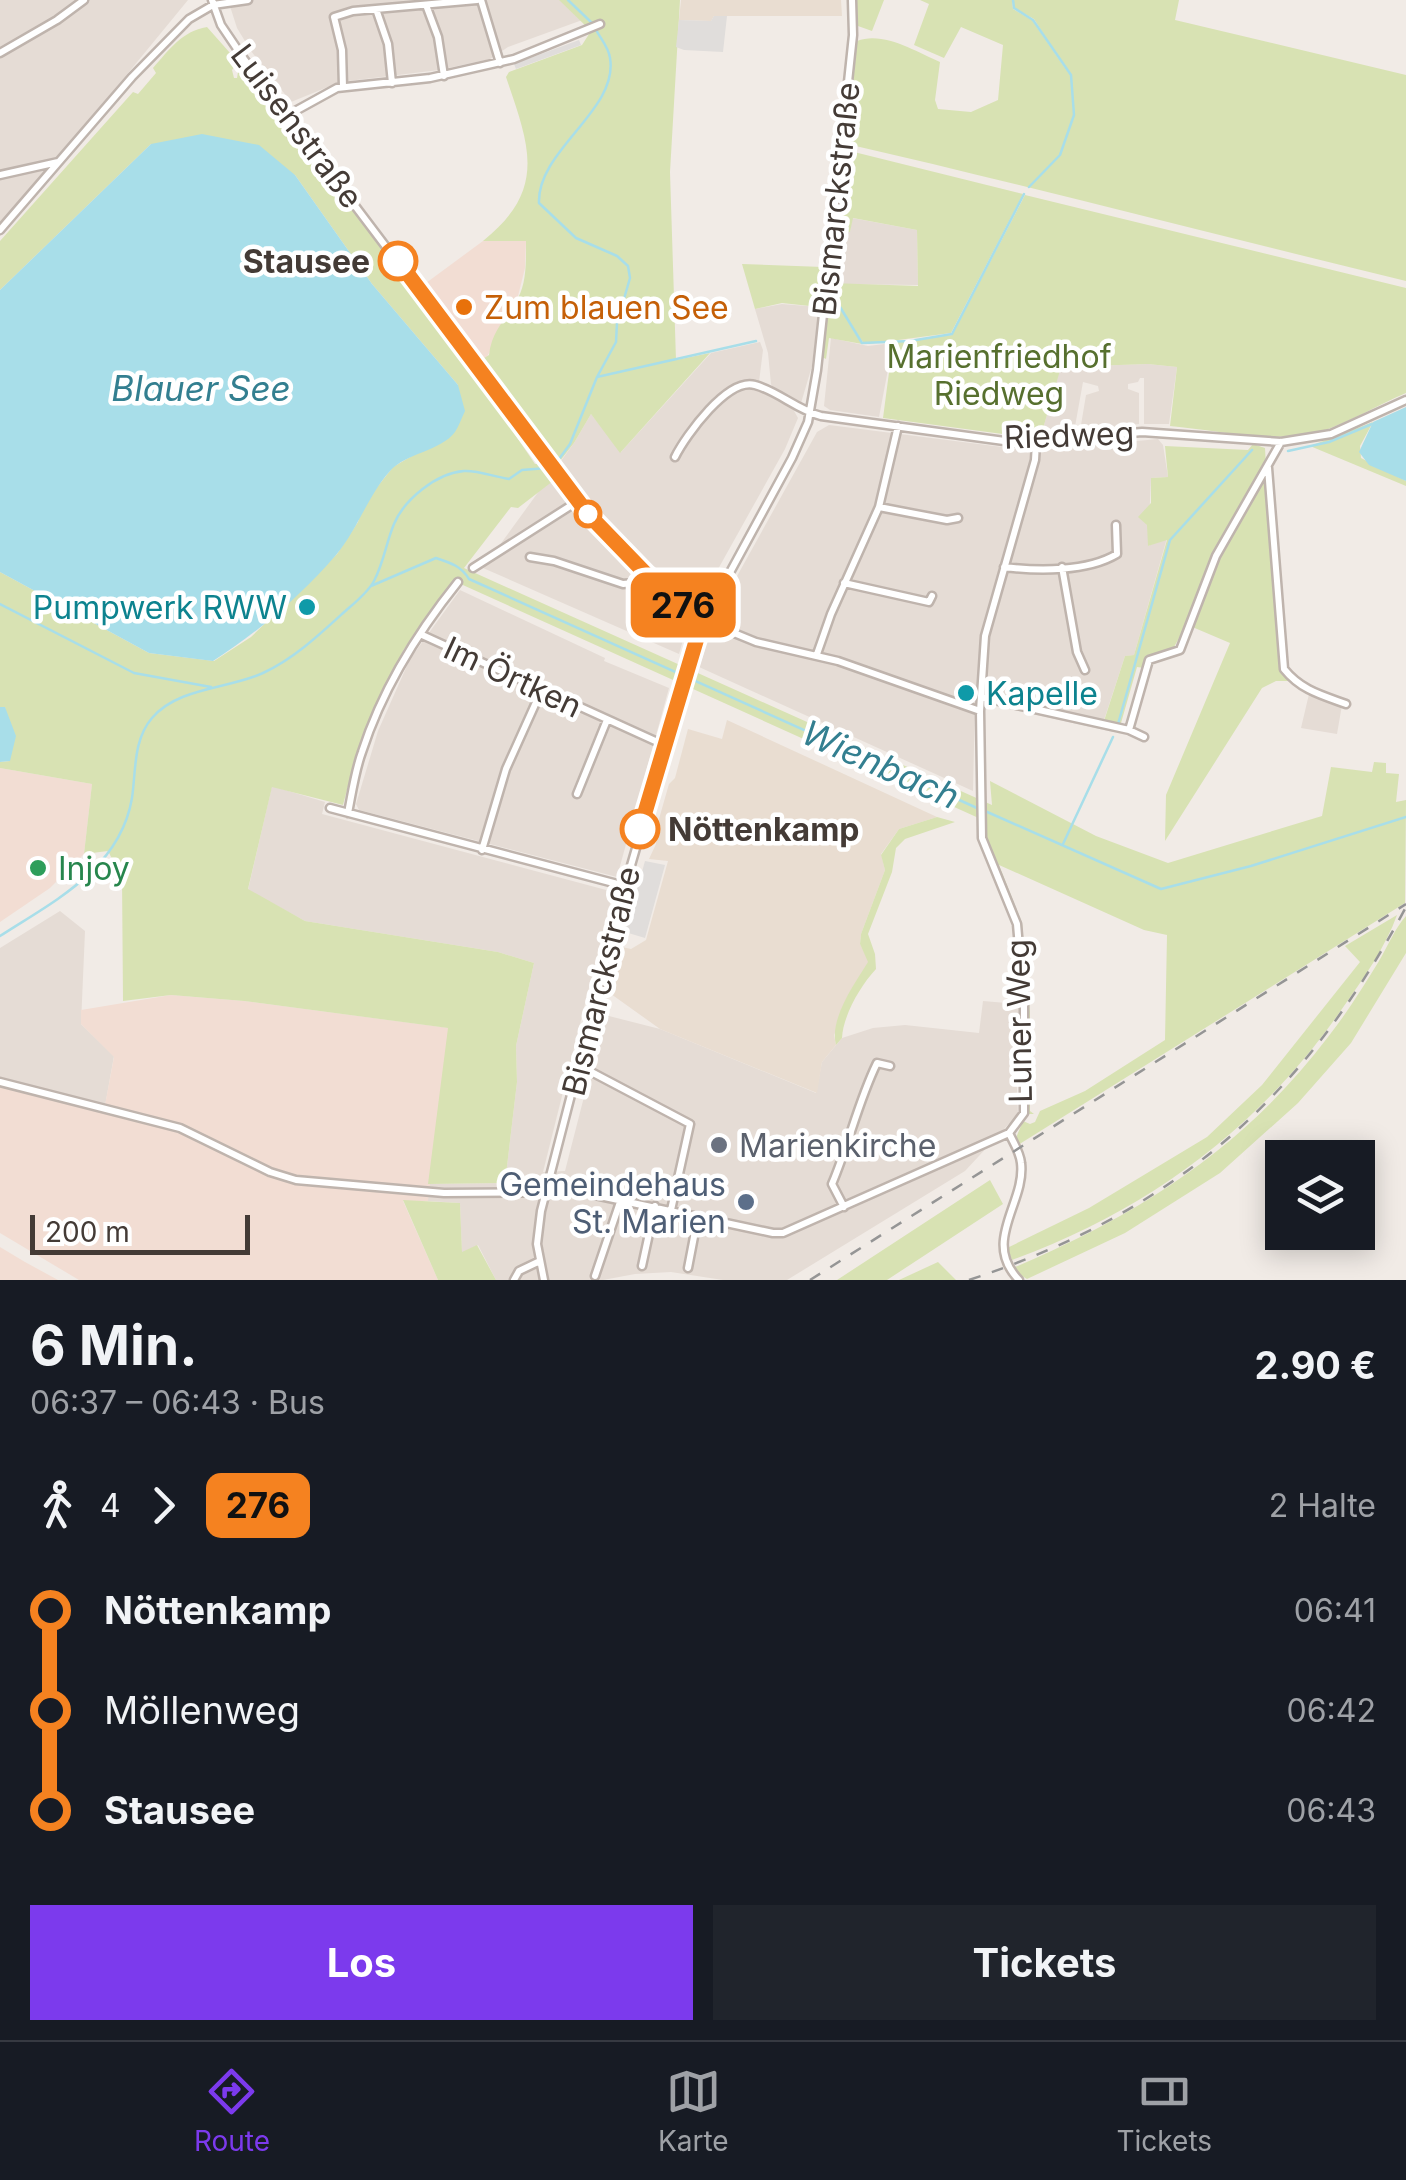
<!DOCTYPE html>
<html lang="de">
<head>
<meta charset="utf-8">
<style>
  :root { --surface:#171b24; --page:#20242c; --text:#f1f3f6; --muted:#9ea1a6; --line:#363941; --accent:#7c3aed }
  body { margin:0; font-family:Inter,sans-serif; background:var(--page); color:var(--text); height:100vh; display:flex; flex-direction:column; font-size:38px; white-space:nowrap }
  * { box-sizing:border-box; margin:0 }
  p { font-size:32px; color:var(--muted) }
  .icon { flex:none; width:55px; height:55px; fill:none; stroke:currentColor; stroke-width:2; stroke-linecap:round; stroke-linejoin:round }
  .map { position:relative; height:1280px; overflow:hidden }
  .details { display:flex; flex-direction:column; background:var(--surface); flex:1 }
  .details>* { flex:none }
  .badge { padding:0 20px; border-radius:15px; font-size:35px; line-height:65px }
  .buttons { position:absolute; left:1265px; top:1140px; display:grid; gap:20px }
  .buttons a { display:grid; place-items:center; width:110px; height:110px; border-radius:0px; background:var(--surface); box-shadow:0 5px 25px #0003; font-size:50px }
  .scale { position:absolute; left:30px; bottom:25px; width:220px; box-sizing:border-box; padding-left:10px; border:5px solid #443b36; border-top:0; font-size:28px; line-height:35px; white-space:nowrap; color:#443b36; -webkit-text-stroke:8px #fff; paint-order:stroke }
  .map>.badge { position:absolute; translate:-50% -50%; box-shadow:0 0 0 5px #fff }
  .legs { display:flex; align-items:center; gap:15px; height:110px; padding:0 30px; font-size:32px }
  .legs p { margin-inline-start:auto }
  .summary { display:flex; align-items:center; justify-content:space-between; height:170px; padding:0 30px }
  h1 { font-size:55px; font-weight:700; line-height:75px }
  .primary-button { display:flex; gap:20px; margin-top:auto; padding:20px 30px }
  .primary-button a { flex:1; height:115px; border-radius:0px; background:var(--accent); color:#fff; font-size:40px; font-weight:700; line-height:115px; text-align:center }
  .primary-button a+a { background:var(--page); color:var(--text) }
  ul { padding:0 30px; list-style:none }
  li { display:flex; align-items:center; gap:35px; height:100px; font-size:38px }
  li i { display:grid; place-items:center; width:15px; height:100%; margin:0 12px; background:currentColor }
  li i::after { content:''; width:25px; height:25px; margin:-12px; border:8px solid; border-radius:50%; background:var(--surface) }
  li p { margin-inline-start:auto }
  li:first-child i { background:linear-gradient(#0000 50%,currentColor 0) }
  li:last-child i { background:linear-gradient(currentColor 50%,#0000 0) }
  .tabs { display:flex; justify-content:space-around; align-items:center; height:140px; border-top:2px solid var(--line); background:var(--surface); font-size:28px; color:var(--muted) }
  .tabs a { display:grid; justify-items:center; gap:5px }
  .tabs .selected { color:var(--accent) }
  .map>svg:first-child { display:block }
  .residential { fill:#e5dcd5 }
  .commercial { fill:#f2ddd3 }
  .education { fill:#e9ddd1 }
  .green { fill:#d8e2b3; fill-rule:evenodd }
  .parking { fill:#e0dddb }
  .water { fill:#a8dee9 }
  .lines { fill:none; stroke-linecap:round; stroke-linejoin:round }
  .stream { stroke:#a8dee9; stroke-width:2.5 }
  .minor-casing { stroke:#bfb4ad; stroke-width:11 }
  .minor { stroke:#fff; stroke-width:6 }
  .rail { stroke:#959595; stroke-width:2.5; stroke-dasharray:12 12; stroke-linecap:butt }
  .line-1-casing { stroke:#fff; stroke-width:22 }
  .line-1 { stroke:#f58220; stroke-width:15 }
  .stop-1-dot { fill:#fff; stroke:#f58220; stroke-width:5 }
  .food-dot { fill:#e8710a; stroke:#fff; stroke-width:4 }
  .culture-dot { fill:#0f9aa8; stroke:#fff; stroke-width:4 }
  .leisure-dot { fill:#2e9e5b; stroke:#fff; stroke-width:4 }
  .worship-dot { fill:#6b7280; stroke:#fff; stroke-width:4 }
  .service-dot { fill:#5c6f8a; stroke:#fff; stroke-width:4 }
  .labels { text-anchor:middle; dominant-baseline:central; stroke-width:9; stroke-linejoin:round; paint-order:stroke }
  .street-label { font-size:32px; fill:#443b36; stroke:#fff }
  .stop-label { font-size:32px; font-weight:bold; fill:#443b36; stroke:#fff; text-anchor:end }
  .food-label { font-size:32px; fill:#c56008; stroke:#fff; text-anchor:start }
  .park-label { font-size:32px; fill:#57702f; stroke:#fff }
  .culture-label { font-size:32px; fill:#0d838f; stroke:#fff; text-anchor:end }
  .leisure-label { font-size:32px; fill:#27864d; stroke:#fff; text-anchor:start }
  .worship-label { font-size:32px; fill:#5b616d; stroke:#fff; text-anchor:start }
  .service-label { font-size:32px; fill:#4e5e75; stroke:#fff; text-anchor:end }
  .water-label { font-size:35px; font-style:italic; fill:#337f90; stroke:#fff }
</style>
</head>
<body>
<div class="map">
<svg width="1406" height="1280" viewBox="0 0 1406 1280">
  <rect width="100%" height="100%" fill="#f1ebe6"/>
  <path class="residential" d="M 0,0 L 188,0 L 0,229 Z
    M 228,0 L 566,0 L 585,19 L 508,47 L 490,59 L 439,70 L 340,82 L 291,102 L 251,51 L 237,28 Z
    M 852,218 L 917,230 L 918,285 L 831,284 L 837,230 L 850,232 Z
    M 782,304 L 819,307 L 812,366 L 801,403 L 775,392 L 771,384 L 768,353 L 755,309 Z
    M 831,338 L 868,346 L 893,343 L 879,417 L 830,410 L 824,406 Z
    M 760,342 L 763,350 L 759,382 L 761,391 L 793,409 L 798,418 L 785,449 L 688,623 L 679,654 L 483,568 L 574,443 L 591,414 L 621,452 L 711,353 Z
    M 1148,364 L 1177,367 L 1169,424 L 1144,424 L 1144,378 L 1140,378 L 1138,382 L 1128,384 L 1128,389 L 1139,393 L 1139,424 L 1080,431 L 1086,395 L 1099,391 L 1098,386 L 1083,382 L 1074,432 L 1046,433 L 1044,425 L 1060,367 Z
    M 829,425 L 1018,449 L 1053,449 L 1158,439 L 1163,445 L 1168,477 L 1151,478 L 1148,546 L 1167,538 L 1134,655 L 1125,656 L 1104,720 L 1115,723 L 1113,732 L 975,701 L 973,791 L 699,667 L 721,605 L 817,432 Z
    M 460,590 L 605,658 L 604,661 L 669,688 L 617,877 L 359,810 L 356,804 L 378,731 L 410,659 Z
    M 1309,694 L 1342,705 L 1337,734 L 1301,728 Z
    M 272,786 L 325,802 L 322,814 L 610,891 L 612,896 L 543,1172 L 565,1171 L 605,1015 L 660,1029 L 816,1093 L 822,1062 L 842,1038 L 873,1028 L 905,1025 L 979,1033 L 983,1001 L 1019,1004 L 1020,1042 L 1015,1043 L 1018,1114 L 965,1171 L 787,1280 L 723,1280 L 671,1272 L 635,1274 L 603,1280 L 496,1280 L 478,1245 L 462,1253 L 460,1203 L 428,1201 L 428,1184 L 505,1183 L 517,1082 L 516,1046 L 534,963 L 498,952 L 305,921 L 248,890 Z
    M 60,911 L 85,931 L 81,1024 L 114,1056 L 105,1106 L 0,1077 L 0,948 Z"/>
  <path class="commercial" d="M 483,241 L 526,241 L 525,268 L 515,308 L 485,360 L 481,360 L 425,287 L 426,283 Z
    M 0,768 L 92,784 L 84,854 L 50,888 L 0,922 Z
    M 171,995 L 244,1001 L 449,1028 L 428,1201 L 403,1201 L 438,1280 L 79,1280 L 0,1233 L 0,1077 L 105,1105 L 114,1057 L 81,1024 L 81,1010 Z
    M 0,1247 L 25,1262 L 58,1280 L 0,1280 Z"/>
  <path class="education" d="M 681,0 L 841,0 L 842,16 L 714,16 L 711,21 L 679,20 Z
    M 727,720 L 937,817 L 899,829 L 881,854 L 885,870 L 861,934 L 860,944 L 869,962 L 834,1035 L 836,1045 L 822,1062 L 817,1093 L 660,1029 L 611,994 L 622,947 L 631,949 L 646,940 L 668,861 L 649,859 L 656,844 L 657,826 L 669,784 L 675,778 L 688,729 L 722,739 Z"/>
  <path class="green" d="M 559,0 L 680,0 L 670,172 L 676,360 L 710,353 L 620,453 L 591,414 L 574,443 L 549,475 L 553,481 L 518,508 L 511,507 L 464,568 L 992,805 L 990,781 L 1096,836 L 1168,863 L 1322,816 L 1331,767 L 1372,772 L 1374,762 L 1386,763 L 1386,773 L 1399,774 L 1396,802 L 1406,800 L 1405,903 L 1018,1145 L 1015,1140 L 1023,1121 L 1030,1124 L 1035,1122 L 1040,1111 L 1085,1091 L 1165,1040 L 1167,935 L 1144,930 L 999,865 L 1022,923 L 1030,1012 L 1030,1111 L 1034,1114 L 1029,1114 L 1021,926 L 986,841 L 983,820 L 454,581 L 404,649 L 357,752 L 343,805 L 272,787 L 248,889 L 305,921 L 498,952 L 534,963 L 516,1046 L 517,1082 L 505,1183 L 428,1184 L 448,1028 L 244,1001 L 171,995 L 123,1001 L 122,878 L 108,851 L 84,854 L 92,784 L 0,768 L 0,762 L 10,761 L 5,707 L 0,707 L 0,572 L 149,653 L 214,661 L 251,637 L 337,554 L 358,522 L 363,505 L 393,467 L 417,453 L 458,385 L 372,284 L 295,175 L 151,144 L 0,290 L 0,241 L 133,92 L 138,94 L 156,73 L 153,68 C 169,50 182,31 207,27 L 238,62 L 232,70 L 234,78 L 237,78 L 238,72 L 245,72 L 473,366 L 487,387 L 478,380 L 535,464 L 545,463 L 555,454 L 481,360 L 489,355 C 492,329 507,319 518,298 C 527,282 526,258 526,241 L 483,241 C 548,189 529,145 506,77 L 509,72 L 582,45 L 591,31 Z
    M 855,0 L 884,0 L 872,31 L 858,26 Z
    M 920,0 L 1012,0 L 1013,9 L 1032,20 L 1067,71 L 1034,19 L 1014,8 L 1014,0 L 1179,0 L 1175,20 L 1406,75 L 1406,281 C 1216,235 1034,187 847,144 L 857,41 C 884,31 916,52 940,62 L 935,100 L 938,109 L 971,112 L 998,100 L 1003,45 L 961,27 L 944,58 L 914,45 L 929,4 Z
    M 846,150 L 1023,194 L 951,333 L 868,344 L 863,342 L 848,322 L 862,344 L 829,338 L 826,359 L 822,357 ZM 853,218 L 917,230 L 918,286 L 831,283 L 837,231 L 850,232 Z
    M 1025,195 L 1406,288 L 1406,393 C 1377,405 1349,423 1319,432 C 1276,444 1215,430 1170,426 L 1177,367 L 1148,364 L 1061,367 L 1044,425 L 1048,434 L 1010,435 L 883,418 L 893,342 L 952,335 Z
    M 742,264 L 823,267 L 819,307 L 782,303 L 755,309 Z
    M 1373,422 L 1360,446 L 1361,458 L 1406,481 L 1406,486 L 1310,446 Z
    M 1253,444 L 1265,448 L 1266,467 L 1214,555 L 1184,629 L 1168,658 L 1144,668 L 1137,667 L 1121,723 L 1118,730 L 1114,729 L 1115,723 L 1104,721 L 1125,656 L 1134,655 L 1167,540 L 1148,546 L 1147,525 L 1138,517 L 1151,503 L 1151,478 L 1168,477 L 1165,446 L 1248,450 Z
    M 1266,475 L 1282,670 L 1291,681 L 1276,681 L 1262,688 L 1165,841 L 1166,795 L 1230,643 L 1190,626 L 1218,557 Z
    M 937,817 L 955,822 L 905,839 L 896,848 L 892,872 L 868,934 L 875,954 L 876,969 C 860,986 843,1016 842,1038 L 836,1045 C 829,1019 855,983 868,962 L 860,944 L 861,934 L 885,870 L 881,855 L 899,829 Z
    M 1397,915 C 1386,946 1364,978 1344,1006 C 1261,1127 1149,1210 1012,1260 L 1007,1248 L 1089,1208 L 1207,1137 L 1262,1085 L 1360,962 L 1345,946 Z
    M 1406,916 L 1406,953 L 1351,1043 L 1298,1103 L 1220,1173 L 1125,1233 L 1027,1279 L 1014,1271 L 1013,1268 C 1140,1214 1244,1148 1328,1037 C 1347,1013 1363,987 1379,961 C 1388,946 1395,928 1406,916 Z
    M 990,1180 L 1003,1204 L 887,1280 L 837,1280 Z
    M 403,1200 L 460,1203 L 462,1252 L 477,1245 L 496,1280 L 438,1280 Z
    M 938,1262 L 956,1280 L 899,1280 Z"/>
  <path class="parking" d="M 714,16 L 727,16 L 723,52 L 684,50 L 676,47 L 679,20 L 711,21 Z
    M 579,40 L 581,45 L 516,69 L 514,64 Z
    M 645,861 L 665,865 L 645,938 L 625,932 Z"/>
  <path class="water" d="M 202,134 L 259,145 L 295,175 L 372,284 L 458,385 L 465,411 C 462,417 459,426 455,432 C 441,451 406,453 390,471 C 367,497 358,529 336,555 C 301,596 258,632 213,661 L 149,653 L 0,572 L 0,290 L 151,144 Z
    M 1406,407 L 1406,481 L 1369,465 L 1359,452 L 1373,422 Z
    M 0,707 L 5,707 L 16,736 L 10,761 L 0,762 Z"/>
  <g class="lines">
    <path class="stream" d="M 568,0 L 592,23
      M 1013,0 L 1014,8 L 1033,20 L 1071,75 L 1074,115 L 1060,155 L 1029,187
      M 830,299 L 837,302 L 862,343 L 910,341 L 952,334 L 1024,194
      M 597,377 L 756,341
      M 1288,451 L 1329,442 L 1372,424
      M 559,459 L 570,444 L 597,377 L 616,342 L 617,323 L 630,278 L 628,266 L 617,256 L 576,238 L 539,203 C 537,150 619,110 610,58 C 609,48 601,39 596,30
      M 371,586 L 436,558 C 451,563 461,566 469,579 L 977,808
      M 0,604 L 134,673 L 211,687
      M 1118,724 L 1170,540 L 1252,450
      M 985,811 L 1161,889 L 1251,866 L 1406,817
      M 1063,844 L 1113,737
      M 0,936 C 54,901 120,869 132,798 C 136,771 133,740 152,718 C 178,687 229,689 263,673 C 293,659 318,636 342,614 C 353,604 367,594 374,581 C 384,562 386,543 394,524 C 404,500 436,473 464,471 C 477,470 495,477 509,479 L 522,470 L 547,468"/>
    <g class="minor-casing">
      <path id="minor" d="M 212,0 L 221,25 L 244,59 L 588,514 L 646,574 L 696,616
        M 481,0 L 500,63
        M 426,5 L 438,37 L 444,76
        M 376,9 L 388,44 L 392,83
        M 0,53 L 57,20 L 84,0
        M 343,87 L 342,50 L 334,17 L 353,11 L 477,0
        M 288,115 L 337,88 L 430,78 L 514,59 L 600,24
        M 0,175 L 58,162
        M 0,230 L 132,77 L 189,19 L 213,5 L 248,0
        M 675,457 C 686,435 728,377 755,385 C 778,391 797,410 821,416 L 1019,443 L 1142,432 L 1281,442 L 1331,434 L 1406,400
        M 1268,468 L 1284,669 C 1301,690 1321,695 1346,704
        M 879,507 L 947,520 L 958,518
        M 530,557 L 554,561 L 623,584 L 634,583 L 646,574
        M 1004,567 C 1038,571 1087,572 1117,554 L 1116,525
        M 1062,567 L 1077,652 L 1085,670
        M 473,568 L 578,501
        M 844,583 L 929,602 L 932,596
        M 708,613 L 792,458 L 808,422 L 817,370 L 841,148 L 853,35 L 852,0
        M 712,624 L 756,642 L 838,661 L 980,711
        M 420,634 L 664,745
        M 817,654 L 831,614 L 879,507 L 898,426
        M 981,697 L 1129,730 L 1144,737
        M 1129,730 L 1149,660 L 1180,650 L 1216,556 L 1281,442
        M 577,794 L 607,720
        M 330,808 L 625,886
        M 348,813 C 352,793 355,771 362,752 C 382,690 417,633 458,582
        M 482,850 L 506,769 L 542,689
        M 580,1066 L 690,1124 L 671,1210
        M 0,1082 L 180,1128 L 270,1172 L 296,1180 L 444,1193 L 581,1192 L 773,1233 L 783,1233 L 1009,1133
        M 1009,1133 L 1024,1113 L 1024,1005 L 1017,924 L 982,838 L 980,711 L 985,636 L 1035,460 L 1036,443
        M 1009,1133 C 1013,1142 1020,1152 1021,1163 C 1026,1203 981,1241 1019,1280
        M 844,1207 L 832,1184 C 849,1144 858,1102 877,1063 L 890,1066
        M 642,1266 L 655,1206
        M 688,1268 L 698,1216
        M 595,1276 L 621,1199
        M 514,1280 L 519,1271 L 540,1261
        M 544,1280 L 537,1244 L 541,1211 L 625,886 L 700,628"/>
    </g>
    <use href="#minor" class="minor"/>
    <path class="rail" d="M 810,1280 L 1406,904
      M 969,1280 C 1175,1212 1304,1098 1406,907"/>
  </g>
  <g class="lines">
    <g class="line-1-casing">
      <path id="line-1" d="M 398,261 L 588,514 L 646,574 L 696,616 L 700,628 L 640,829"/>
    </g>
    <use href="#line-1" class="line-1"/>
  </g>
  <g class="stop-1-dot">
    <circle cx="398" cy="261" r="18"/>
    <circle cx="588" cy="514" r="12"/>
    <circle cx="640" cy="829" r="18"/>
  </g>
  <circle class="food-dot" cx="464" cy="307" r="10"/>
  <g class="culture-dot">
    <circle cx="307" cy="607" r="10"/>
    <circle cx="966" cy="693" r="10"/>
  </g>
  <circle class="leisure-dot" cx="38" cy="868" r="10"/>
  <circle class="worship-dot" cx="719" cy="1145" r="10"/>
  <circle class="service-dot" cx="746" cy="1202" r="10"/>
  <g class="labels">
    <g class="street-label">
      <text transform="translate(297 126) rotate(53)">Luisenstraße</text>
      <text transform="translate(836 199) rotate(-84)">Bismarckstraße</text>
      <text transform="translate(1069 435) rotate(-2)">Riedweg</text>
      <text transform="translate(513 677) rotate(25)">Im Örtken</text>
      <text transform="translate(601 981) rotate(-76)">Bismarckstraße</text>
      <text transform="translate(1019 1021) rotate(-91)">Luner Weg</text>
    </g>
    <g class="stop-label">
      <text x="370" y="261">Stausee</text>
      <text x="668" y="829" text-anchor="start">Nöttenkamp</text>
    </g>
    <g class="food-label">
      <text x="484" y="307">Zum blauen See</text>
    </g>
    <g class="park-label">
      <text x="999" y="356">Marienfriedhof<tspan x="999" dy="37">Riedweg</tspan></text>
    </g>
    <g class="culture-label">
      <text x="287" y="607">Pumpwerk RWW</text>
      <text x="986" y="693" text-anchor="start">Kapelle</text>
    </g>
    <g class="leisure-label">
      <text x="58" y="868">Injoy</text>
    </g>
    <g class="worship-label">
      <text x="739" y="1145">Marienkirche</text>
    </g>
    <g class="service-label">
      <text x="726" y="1184">Gemeindehaus<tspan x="726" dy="37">St. Marien</tspan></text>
    </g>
    <g class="water-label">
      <text x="201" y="388">Blauer See</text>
      <text transform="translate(881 764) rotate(24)">Wienbach</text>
    </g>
  </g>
</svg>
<div class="buttons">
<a><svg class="icon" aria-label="layers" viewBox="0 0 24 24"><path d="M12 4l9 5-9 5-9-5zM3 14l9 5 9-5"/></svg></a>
</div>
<div class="scale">200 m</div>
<b class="badge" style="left:683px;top:605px;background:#f58220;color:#111">276</b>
</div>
<section class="details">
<div class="summary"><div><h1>6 Min.</h1><p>06:37 – 06:43 · Bus</p></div><b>2.90 €</b></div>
<div class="legs"><svg class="icon" aria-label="walk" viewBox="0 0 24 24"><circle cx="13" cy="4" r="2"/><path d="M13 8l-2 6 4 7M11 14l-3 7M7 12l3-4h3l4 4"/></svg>4<svg class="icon" aria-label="forward" viewBox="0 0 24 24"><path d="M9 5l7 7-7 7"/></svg><b class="badge" style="background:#f58220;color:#111">276</b><p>2 Halte</p></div>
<ul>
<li><i style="color:#f58220"></i><b>Nöttenkamp</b><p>06:41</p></li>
<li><i style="color:#f58220"></i><span>Möllenweg</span><p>06:42</p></li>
<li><i style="color:#f58220"></i><b>Stausee</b><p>06:43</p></li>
</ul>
<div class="primary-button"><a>Los</a><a>Tickets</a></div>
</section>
<nav class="tabs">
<a class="selected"><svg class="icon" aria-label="directions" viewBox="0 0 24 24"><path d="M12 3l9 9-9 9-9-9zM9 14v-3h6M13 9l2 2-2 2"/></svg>Route</a>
<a><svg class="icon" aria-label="map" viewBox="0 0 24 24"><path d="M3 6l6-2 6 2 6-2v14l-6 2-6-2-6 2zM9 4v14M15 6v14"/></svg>Karte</a>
<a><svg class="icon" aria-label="tickets" viewBox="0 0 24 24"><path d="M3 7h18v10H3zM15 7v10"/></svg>Tickets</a>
</nav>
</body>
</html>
